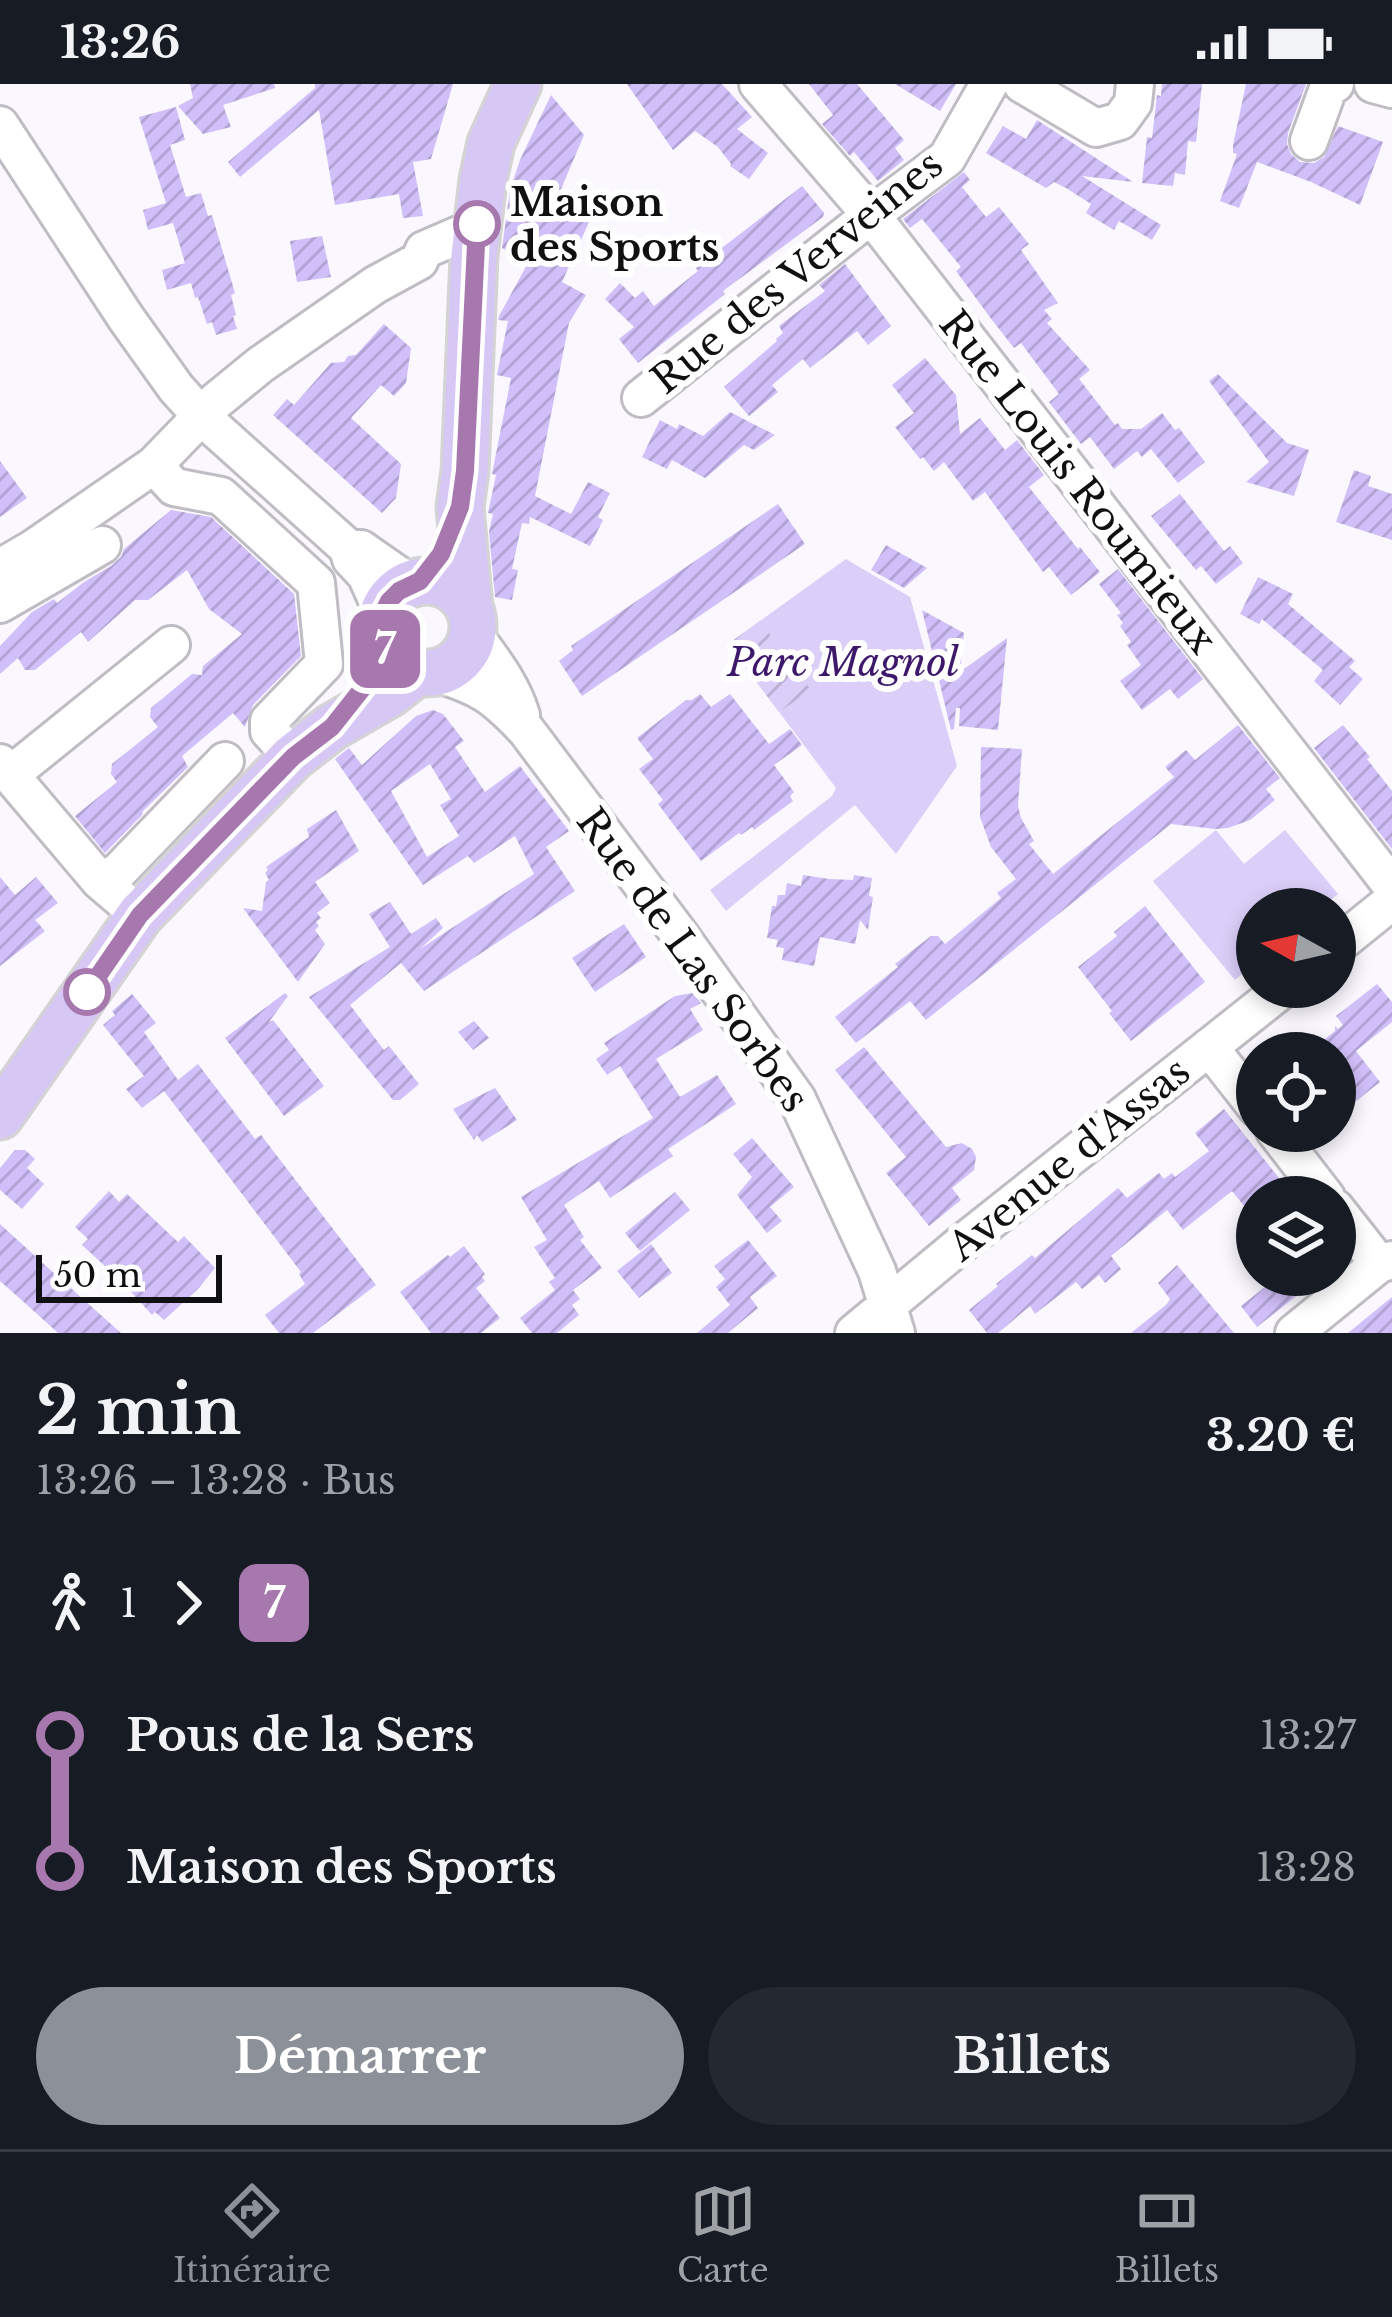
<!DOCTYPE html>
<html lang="fr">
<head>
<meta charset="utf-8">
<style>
  :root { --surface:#171b24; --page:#242831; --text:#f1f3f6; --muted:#9ea1a6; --line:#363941; --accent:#8c9099 }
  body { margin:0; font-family:"Libre Baskerville",serif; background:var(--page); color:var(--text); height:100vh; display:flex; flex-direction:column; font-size:45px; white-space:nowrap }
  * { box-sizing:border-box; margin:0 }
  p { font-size:39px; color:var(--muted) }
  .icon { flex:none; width:66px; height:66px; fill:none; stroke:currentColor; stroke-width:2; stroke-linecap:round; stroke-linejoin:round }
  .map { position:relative; height:1249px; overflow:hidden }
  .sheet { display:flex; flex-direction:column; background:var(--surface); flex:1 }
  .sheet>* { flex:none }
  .badge { padding:0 24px; border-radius:18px; font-size:42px; line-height:78px }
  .needle { width:78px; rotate:278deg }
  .tools { position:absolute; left:1236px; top:804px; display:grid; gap:24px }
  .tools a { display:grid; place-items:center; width:120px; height:120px; border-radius:50%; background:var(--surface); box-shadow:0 6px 18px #0003; font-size:60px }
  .scale { position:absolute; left:36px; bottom:30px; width:186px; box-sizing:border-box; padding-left:12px; border:6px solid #101012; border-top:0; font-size:33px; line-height:42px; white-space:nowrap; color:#101012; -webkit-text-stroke:9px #fff; paint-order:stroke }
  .map>.badge { position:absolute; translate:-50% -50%; box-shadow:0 0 0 6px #fff }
  .legs { display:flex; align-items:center; gap:18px; height:132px; padding:0 36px; font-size:39px }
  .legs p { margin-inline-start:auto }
  .summary { display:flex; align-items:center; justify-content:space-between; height:204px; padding:0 36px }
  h1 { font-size:66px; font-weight:700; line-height:90px }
  .cta { display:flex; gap:24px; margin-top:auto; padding:24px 36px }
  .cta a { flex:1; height:138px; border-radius:72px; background:var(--accent); color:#fff; font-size:48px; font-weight:700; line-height:138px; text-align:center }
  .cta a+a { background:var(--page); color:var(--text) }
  ul { padding:0 36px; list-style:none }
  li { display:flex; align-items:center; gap:42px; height:132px; font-size:45px }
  li i { display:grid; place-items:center; width:18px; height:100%; margin:0 15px; background:currentColor }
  li i::after { content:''; width:30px; height:30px; margin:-15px; border:9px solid; border-radius:50%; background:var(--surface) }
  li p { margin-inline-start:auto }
  li:first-child i { background:linear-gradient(#0000 50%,currentColor 0) }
  li:last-child i { background:linear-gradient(currentColor 50%,#0000 0) }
  .status { display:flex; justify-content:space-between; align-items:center; height:84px; padding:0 60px; background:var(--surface); direction:ltr }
  .status svg { height:33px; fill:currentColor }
  .tabs { display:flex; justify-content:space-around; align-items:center; height:168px; border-top:3px solid var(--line); background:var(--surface); font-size:33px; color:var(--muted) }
  .tabs a { display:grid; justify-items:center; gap:6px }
  .tabs .on { color:var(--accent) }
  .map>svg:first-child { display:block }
  .green { fill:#dbcef8 }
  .garden { fill:url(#garden-furrows) }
  .building { fill:url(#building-hatch); fill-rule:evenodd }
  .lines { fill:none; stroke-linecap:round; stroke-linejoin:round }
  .minor-casing { stroke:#bfbdc3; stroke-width:42 }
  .major-casing { stroke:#d4d4d4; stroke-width:51 }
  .minor { stroke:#fff; stroke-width:36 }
  .major { stroke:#d7c7f5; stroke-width:45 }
  .line-1-casing { stroke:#fff; stroke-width:27 }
  .line-1 { stroke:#a778ae; stroke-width:18 }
  .stop-1-dot { fill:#fff; stroke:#a778ae; stroke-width:6 }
  .labels { text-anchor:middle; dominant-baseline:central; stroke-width:12; stroke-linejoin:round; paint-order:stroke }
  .stop-label { font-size:39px; font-weight:bold; fill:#101012; stroke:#fff; text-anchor:start }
  .street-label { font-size:39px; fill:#101012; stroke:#fff }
  .park-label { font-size:39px; font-style:italic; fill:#3e196b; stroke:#fff }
</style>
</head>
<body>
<div class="status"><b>13:26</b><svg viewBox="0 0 49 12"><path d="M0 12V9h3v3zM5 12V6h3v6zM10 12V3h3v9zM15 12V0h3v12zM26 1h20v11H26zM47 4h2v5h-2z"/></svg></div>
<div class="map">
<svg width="1392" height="1249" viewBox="0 0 1392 1249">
  <defs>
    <pattern id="garden-furrows" width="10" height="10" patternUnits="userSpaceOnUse" patternTransform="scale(3)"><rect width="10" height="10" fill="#dbcef8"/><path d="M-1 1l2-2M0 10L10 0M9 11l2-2" fill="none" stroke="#bbb0d4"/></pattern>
    <pattern id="building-hatch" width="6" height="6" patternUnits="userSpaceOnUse" patternTransform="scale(3)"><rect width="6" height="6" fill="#d1bff9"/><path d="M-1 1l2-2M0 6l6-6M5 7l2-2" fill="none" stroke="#b2a3d4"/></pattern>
  </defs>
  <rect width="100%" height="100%" fill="#faf8fe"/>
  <path class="green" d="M 846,475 L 910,513 L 957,682 L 896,770 L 855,721 L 726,827 L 710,806 L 832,712 L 836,704 L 728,560 Z
    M 1216,746 L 1244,780 L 1285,746 L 1338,810 L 1320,825 L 1257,825 L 1257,878 L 1235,896 L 1153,797 Z"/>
  <path class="garden" d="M 760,537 L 811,606 L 779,628 L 728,560 Z"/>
  <path class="building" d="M 190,0 L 274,0 L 275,4 L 223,21 L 231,43 L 203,50 L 178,22 L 193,14 Z
    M 315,0 L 453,0 L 431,75 L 413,78 L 423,132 L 403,134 L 399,110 L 335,121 L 319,26 L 240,93 L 228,78 L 315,4 Z
    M 627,0 L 722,0 L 752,33 L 737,45 L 768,69 L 749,95 L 730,82 L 731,80 L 718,63 L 695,47 L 673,66 Z
    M 809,0 L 857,0 L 904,56 L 895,64 L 904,76 L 878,97 L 854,68 L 850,72 L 822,40 L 833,31 Z
    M 895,0 L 956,0 L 940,27 Z
    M 1162,0 L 1202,0 L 1196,58 L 1188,57 L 1185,91 L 1175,89 L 1173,102 L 1142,99 L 1147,53 L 1152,54 L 1157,11 L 1161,12 Z
    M 1246,0 L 1306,0 L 1288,49 L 1287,60 L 1291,70 L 1300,78 L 1314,79 L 1324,73 L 1338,42 L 1383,58 L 1360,121 L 1311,98 L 1257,78 L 1239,124 L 1220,117 L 1237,70 L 1233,69 L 1233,61 Z
    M 551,11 L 584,51 L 553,124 L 577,106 L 599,116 L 562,198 L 586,211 L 569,239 L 535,412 L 571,430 L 588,398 L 610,409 L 598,433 L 603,436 L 590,462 L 530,433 L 529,440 L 522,439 L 512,485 L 518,486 L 512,516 L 495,513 L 489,448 L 493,430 L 488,429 L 496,391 L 492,390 L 511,294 L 497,291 L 508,237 L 498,236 L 499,232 L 528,179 L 502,164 L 510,106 L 520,76 Z
    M 176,23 L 185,56 L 170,61 L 186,113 L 201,109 L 208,132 L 212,131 L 235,209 L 231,211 L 236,231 L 233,232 L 237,245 L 216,251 L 212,238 L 207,240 L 198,213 L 195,214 L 191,199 L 167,206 L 162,186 L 185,179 L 173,139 L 148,146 L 143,126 L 166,119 L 139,33 Z
    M 1037,36 L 1133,98 L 1082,92 L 1161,141 L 1152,156 L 1119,137 L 1114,146 L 1086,129 L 1091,120 L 1066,104 L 1054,98 L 1046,104 L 986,69 L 1003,42 L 1026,55 Z
    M 964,88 L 970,96 L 962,103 L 986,133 L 999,123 L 1029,160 L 1021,166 L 1058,219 L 1044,226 L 1052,235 L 1047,239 L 1090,286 L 1079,295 L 1115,341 L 1118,339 L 1122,345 L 1141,345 L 1162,329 L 1175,346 L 1179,344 L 1205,378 L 1178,399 L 1151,365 L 1142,373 L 1137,367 L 1114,385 L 1090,353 L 1081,360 L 1049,318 L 1059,310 L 1021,259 L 1014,264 L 992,236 L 956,187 L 961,183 L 922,135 L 910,144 L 903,135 Z
    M 802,102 L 824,129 L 823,133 L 723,207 L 725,210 L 638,279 L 619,255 L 634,243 L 605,215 L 620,199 L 635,214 L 643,207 L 654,222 L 698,187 L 696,184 Z
    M 322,152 L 331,193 L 297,198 L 290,157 Z
    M 845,180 L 891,242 L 868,261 L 857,247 L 810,284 L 803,275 L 772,301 L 778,308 L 749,332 L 724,303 L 777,257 L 776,255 L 783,249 L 779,242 L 825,207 L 819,201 Z
    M 384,240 L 411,264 L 406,299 L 394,312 L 381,301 L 351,334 L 401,380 L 396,414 L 382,429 L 273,331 L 287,315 L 294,321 L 331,279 L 344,278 L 348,272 L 356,271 Z
    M 925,274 L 956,311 L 960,350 L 980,334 L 1005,366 L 1017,356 L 1044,391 L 1029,403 L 1078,465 L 1080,463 L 1100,488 L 1071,511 L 1049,483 L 1043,488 L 985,408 L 973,417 L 944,378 L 934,387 L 923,373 L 920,375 L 895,343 L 914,329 L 892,301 Z
    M 1218,290 L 1287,359 L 1309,366 L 1294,412 L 1246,398 L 1269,378 L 1209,297 Z
    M 730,328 L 775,351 L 754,366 L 744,361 L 705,394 L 672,376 L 667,385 L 642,373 L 660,336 L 677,345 L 679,340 L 703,352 Z
    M 0,377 L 27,414 L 0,433 Z
    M 1354,386 L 1371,392 L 1368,402 L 1392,410 L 1392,456 L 1336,438 Z
    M 1180,410 L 1224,467 L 1230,462 L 1243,479 L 1216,500 L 1201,482 L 1196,486 L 1151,432 Z
    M 778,420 L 805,460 L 582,612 L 559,577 L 573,566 L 571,562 Z
    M 171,426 L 211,433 L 294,510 L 301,572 L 253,621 L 245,643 L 233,629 L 182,672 L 188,683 L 142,728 L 143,730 L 105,769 L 75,732 L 117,698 L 111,690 L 112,680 L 158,643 L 150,633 L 151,624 L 192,590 L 202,591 L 203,582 L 242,550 L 209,525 L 187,486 L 148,516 L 135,516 L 88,558 L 81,548 L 35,586 L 25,586 L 18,574 L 0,590 L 0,562 L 32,528 L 54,515 L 57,519 L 84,498 L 111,482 L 121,473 L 124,465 Z
    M 886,461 L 927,484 L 904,504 L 871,486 Z
    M 1118,485 L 1203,595 L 1178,615 L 1170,605 L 1142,626 L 1120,597 L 1141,581 L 1127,561 L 1131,558 L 1120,542 L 1123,539 L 1117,531 L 1121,529 L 1099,500 Z
    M 1258,493 L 1293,510 L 1288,520 L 1355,577 L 1349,583 L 1363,595 L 1340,621 L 1314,597 L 1323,586 L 1262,535 L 1259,540 L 1240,530 Z
    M 922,526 L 964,549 L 960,588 L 1007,554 L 998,646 L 959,642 L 960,624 L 956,624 L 954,645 L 951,646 Z
    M 700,610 L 711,623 L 730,610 L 769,660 L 790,645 L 802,661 L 774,681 L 794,708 L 790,712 L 793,717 L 754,746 L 752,743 L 741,751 L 739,749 L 701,777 L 658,720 L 663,716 L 639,685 L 653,675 L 637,654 L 686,616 L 692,616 Z
    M 433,626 L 443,630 L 464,657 L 455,663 L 485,708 L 520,682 L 569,747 L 546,763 L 575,807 L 424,907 L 401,879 L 350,921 L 384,966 L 389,962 L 419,1000 L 400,1016 L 393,1016 L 309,913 L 390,863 L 369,830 L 390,818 L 411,850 L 436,834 L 443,844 L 420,865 L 534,790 L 515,752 L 474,779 L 468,772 L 423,801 L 335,675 L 349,664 L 362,681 L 416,632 ZM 430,680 L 451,715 L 440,721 L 459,752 L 427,773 L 391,707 Z
    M 1238,641 L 1280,694 L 1266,705 L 1275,716 L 1250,736 L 1228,744 L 1215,745 L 1171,740 L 926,936 L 910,917 L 856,959 L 835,933 L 898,883 L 895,880 L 931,852 L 938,852 L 945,860 L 1001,814 L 997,809 L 1016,795 L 991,763 L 980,733 L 981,663 L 1022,665 L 1018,722 L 1021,734 L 1034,757 L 1029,760 L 1053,790 L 1174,693 L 1165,683 L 1186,666 L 1195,676 Z
    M 1343,641 L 1370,673 L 1367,675 L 1392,707 L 1392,765 L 1314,664 Z
    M 336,726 L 359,767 L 315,798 L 330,819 L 317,829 L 321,834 L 316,838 L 319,842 L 315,846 L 325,860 L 298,898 L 243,824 L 262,827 L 266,798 L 269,796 L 265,789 L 268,786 L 266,783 L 309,753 L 307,745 Z
    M 803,791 L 829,795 L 853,796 L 854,791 L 872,794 L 869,812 L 873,813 L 868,846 L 860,836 L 855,860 L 820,853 L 814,882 L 782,876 L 784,864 L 776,863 L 778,856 L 767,854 L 772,822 L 776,822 L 778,811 L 785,811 L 787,799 L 801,802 Z
    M 0,793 L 15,811 L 36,793 L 58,819 L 35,836 L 45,847 L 0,882 Z
    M 1145,822 L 1205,898 L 1131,957 L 1109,929 L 1112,927 L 1078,883 L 1117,852 L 1114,848 Z
    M 624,840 L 646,873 L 595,908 L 572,874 Z
    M 1377,900 L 1392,918 L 1392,938 L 1356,967 L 1380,998 L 1335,1034 L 1335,969 L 1308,969 L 1335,947 L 1335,942 L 1338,945 L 1343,941 L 1336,932 Z
    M 285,909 L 288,912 L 269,938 L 273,936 L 324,1002 L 284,1032 L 225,954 Z
    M 693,909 L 701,919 L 690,925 L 703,946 L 656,975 L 680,1013 L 717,991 L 736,1020 L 668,1065 L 673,1072 L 610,1114 L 599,1097 L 564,1121 L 584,1153 L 580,1156 L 602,1184 L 573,1206 L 580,1215 L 572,1221 L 579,1231 L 557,1249 L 532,1249 L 520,1234 L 555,1206 L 549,1198 L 555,1194 L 534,1163 L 547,1156 L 521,1113 L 653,1034 L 620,982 L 607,991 L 596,975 L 609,966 L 604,959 L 675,912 Z
    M 132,910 L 156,939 L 144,948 L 178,996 L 198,980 L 255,1055 L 261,1051 L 376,1201 L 313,1249 L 279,1249 L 265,1231 L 305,1200 L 299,1190 L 301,1188 L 164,1007 L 142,1024 L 126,1005 L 144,992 L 103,941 L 115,931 L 112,927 Z
    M 474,937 L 489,954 L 473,966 L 458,948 Z
    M 864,963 L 946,1063 L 962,1059 L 972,1065 L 976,1073 L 974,1086 L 952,1104 L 961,1116 L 929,1142 L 886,1089 L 906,1073 L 835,986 Z
    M 495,1004 L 517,1036 L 482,1058 L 477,1051 L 474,1056 L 453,1025 Z
    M 1224,1025 L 1294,1113 L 1257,1113 L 1245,1123 L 1232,1107 L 1183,1146 L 1167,1126 L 1111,1172 L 1121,1185 L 1105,1199 L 1099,1191 L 1082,1205 L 1076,1198 L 1035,1230 L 1030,1222 L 998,1249 L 987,1249 L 969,1226 L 998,1202 L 996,1200 L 1032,1171 L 1035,1174 L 1118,1104 L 1127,1114 L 1159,1089 L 1164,1095 L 1172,1089 L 1175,1093 L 1209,1067 L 1195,1049 Z
    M 752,1054 L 794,1103 L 770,1123 L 782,1137 L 767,1149 L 737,1111 L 752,1093 L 733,1070 Z
    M 15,1066 L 25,1066 L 35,1075 L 27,1084 L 44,1100 L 22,1125 L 0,1106 L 0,1084 Z
    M 109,1107 L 119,1118 L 127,1110 L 178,1158 L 184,1152 L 215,1184 L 198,1205 L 164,1236 L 155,1228 L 152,1231 L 121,1197 L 82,1161 L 88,1155 L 75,1143 Z
    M 675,1108 L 690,1126 L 640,1167 L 625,1149 Z
    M 0,1140 L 46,1182 L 121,1249 L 58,1249 L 26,1220 L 0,1197 Z
    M 748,1156 L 777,1192 L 750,1213 L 758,1224 L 728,1249 L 697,1249 L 730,1221 L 716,1203 L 725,1195 L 714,1182 Z
    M 651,1160 L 672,1189 L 639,1214 L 617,1187 Z
    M 464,1162 L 485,1190 L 482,1193 L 485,1197 L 476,1204 L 500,1234 L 481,1249 L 431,1249 L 400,1208 L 448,1171 L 450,1173 Z
    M 1177,1181 L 1234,1249 L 1131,1249 L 1167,1220 L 1170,1215 L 1158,1199 Z
    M 1280,1191 L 1323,1191 L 1257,1243 L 1241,1222 Z
    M 1392,1213 L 1392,1249 L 1348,1249 Z"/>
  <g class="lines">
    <g class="minor-casing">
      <path id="minor" d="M 758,0 L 871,131 L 1392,802
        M 1022,0 L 1096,44 L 1120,37 L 1133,19 L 1135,0
        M 1373,0 L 1392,5
        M 0,41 L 126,234 L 176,304 L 202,333 L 348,464 L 351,475 L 366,491 L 383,529
        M 1309,57 L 1329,2 L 1335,0
        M 641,314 L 871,131 L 947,74 L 989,0
        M 154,381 L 174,403 L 221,412 L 316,499 L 324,580 L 269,637 L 269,647 L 293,673
        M 352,465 L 361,465 L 411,500
        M 0,484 L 34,464 L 154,381 L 216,317 L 260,281 L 375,201 L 419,177 L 424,166 L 461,150 L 476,148
        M 0,520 L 102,461
        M 473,550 C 492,576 511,599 521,631
        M 435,589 C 480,602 494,612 526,646 L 677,847 L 797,1015 L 877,1187 L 896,1249
        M 0,679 L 100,797 L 140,831
        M 10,691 L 171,561
        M 100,797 L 118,788 L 225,677
        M 1335,863 L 1392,817
        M 1209,963 L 1257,1024
        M 1275,1047 L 1326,1113
        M 1335,1124 L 1379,1180
        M 854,1249 L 960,1161 L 1285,903
        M 1294,1249 L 1379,1180 L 1392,1176"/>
    </g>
    <g class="major-casing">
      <path id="major" d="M381 543a46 46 0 1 1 92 0a46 46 0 1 1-92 0Z
        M 469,524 L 460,423 L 465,387 L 474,172 L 483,96 L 491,59 L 518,0
        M 0,1032 L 140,831 L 293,673 L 332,643 L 389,610 L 416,589"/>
    </g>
    <use href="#minor" class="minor"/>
    <use href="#major" class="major"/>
  </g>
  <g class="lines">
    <g class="line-1-casing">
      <path id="line-1" d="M 87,908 L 140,831 L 293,673 L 332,643 L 370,595 L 386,564 L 382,553 L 383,529 L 389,517 L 399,507 L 420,497 L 441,470 L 460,423 L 465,387 L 477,140"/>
    </g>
    <use href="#line-1" class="line-1"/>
  </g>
  <g class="stop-1-dot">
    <circle cx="477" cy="140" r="21"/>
    <circle cx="87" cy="908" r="21"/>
  </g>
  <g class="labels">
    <g class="stop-label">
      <text x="510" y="118">Maison<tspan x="510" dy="45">des Sports</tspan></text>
    </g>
    <g class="street-label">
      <text transform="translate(797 188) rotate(-39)">Rue des Verveines</text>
      <text transform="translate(1078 398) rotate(52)">Rue Louis Roumieux</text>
      <text transform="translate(693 876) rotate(54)">Rue de Las Sorbes</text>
      <text transform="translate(1069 1075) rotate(-39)">Avenue d'Assas</text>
    </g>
    <g class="park-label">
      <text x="843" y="578">Parc Magnol</text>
    </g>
  </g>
</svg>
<div class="tools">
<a><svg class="needle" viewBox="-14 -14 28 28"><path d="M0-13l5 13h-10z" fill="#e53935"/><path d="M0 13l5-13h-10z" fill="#9ea1a6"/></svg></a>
<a><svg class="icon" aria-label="locate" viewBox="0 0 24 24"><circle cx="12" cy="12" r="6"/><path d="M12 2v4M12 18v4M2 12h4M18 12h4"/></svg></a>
<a><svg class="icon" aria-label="layers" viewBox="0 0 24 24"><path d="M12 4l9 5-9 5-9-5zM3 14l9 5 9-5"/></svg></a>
</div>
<div class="scale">50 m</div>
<b class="badge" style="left:385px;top:565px;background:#a778ae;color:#fff">7</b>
</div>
<section class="sheet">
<div class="summary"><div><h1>2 min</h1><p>13:26 – 13:28 · Bus</p></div><b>3.20 €</b></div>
<div class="legs"><svg class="icon" aria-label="walk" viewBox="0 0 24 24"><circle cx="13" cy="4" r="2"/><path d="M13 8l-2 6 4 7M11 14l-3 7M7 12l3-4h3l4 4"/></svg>1<svg class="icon" aria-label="forward" viewBox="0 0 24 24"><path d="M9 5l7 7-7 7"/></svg><b class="badge" style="background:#a778ae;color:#fff">7</b></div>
<ul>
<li><i style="color:#a778ae"></i><b>Pous de la Sers</b><p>13:27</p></li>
<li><i style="color:#a778ae"></i><b>Maison des Sports</b><p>13:28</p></li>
</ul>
<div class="cta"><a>Démarrer</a><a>Billets</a></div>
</section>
<nav class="tabs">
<a class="on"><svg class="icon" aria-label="directions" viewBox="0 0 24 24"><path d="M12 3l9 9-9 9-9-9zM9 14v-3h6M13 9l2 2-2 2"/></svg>Itinéraire</a>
<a><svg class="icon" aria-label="map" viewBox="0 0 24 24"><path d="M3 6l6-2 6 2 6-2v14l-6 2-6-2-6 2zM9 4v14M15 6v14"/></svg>Carte</a>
<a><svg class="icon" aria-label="tickets" viewBox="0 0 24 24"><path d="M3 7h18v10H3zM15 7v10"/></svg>Billets</a>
</nav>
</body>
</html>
